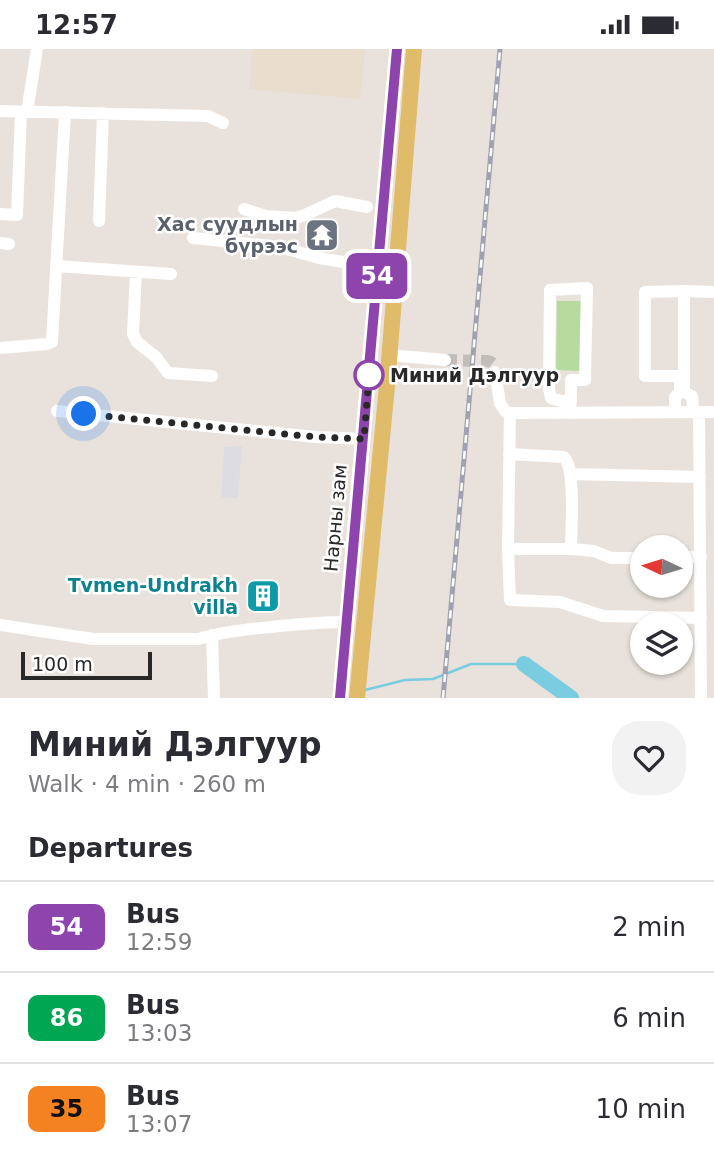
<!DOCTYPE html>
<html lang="en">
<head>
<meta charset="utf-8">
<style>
  :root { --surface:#fff; --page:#f2f2f3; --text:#2b2b33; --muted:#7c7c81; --line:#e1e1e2 }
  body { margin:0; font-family:"DejaVu Sans",sans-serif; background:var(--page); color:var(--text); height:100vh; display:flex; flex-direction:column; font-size:26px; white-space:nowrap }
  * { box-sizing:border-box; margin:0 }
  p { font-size:23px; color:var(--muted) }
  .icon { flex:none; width:38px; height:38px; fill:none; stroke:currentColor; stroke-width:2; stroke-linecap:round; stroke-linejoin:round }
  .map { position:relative; height:649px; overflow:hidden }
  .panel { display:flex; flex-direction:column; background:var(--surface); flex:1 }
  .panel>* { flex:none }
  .badge { padding:0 14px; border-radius:10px; font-size:24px; line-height:46px }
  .needle { width:46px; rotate:274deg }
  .fabs { position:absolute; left:630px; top:486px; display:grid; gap:14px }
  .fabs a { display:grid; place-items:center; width:63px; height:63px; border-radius:50%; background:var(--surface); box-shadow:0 2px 5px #0004; font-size:35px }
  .scale { position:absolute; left:21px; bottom:18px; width:131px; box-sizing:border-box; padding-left:7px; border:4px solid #282828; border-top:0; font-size:19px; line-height:24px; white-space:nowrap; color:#282828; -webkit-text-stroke:5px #fff; paint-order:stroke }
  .you { position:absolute; width:35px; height:35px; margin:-18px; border:5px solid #fff; border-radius:50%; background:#1a73e8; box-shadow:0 0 0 10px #1a73e833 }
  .map>.badge { position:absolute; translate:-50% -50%; box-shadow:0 0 0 4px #fff }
  h2 { padding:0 28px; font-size:26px; line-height:63px }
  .round { display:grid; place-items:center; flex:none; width:74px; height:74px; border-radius:28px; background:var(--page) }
  .headline { display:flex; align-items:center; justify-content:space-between; height:119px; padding:0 28px }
  h1 { font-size:33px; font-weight:800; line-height:52px }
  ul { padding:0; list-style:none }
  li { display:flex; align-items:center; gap:21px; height:91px; padding:0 28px; border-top:2px solid var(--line) }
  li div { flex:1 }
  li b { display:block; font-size:26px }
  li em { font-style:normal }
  li .badge { min-width:77px; font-weight:700; text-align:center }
  .status { display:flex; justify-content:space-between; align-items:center; height:49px; padding:0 35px; background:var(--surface); direction:ltr }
  .status svg { height:19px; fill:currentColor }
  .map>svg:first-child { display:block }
  .industrial { fill:#dddce2 }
  .education { fill:#e9decd }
  .green { fill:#b7da9e }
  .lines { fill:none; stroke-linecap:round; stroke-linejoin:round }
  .stream { stroke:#7acce0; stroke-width:2.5 }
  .river { stroke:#7acce0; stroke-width:16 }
  .minor-tunnel { stroke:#c2bdb8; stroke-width:12; stroke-dasharray:12 6; stroke-linecap:butt }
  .minor { stroke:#fff; stroke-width:12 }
  .major { stroke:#dfbb6a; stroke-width:16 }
  .rail-casing { stroke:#9fa3b1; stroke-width:5 }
  .rail { stroke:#fff; stroke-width:2.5; stroke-dasharray:8; stroke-linecap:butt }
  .line-casing { stroke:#fff; stroke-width:16 }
  .line { stroke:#8e44ad; stroke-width:10 }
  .walk { stroke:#282828; stroke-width:7; stroke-dasharray:0 12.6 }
  .stop-dot { fill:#fff; stroke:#8e44ad; stroke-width:3.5 }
  .labels { text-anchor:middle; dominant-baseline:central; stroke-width:5; stroke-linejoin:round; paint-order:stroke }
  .worship-label { font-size:19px; font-weight:bold; fill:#5b616d; stroke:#fff; text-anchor:end }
  .stop-label { font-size:19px; font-weight:bold; fill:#282828; stroke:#fff; text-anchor:start }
  .street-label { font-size:19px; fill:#282828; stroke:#fff }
  .culture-label { font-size:19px; font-weight:bold; fill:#0d838f; stroke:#fff; text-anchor:end }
</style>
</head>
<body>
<div class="status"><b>12:57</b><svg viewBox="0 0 49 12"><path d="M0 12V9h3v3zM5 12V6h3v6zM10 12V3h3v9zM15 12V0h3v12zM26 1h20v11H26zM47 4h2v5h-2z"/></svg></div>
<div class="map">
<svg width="714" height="649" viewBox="0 0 714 649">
  <rect width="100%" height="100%" fill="#e9e2dc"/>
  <path class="industrial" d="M 242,397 L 238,449 L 221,448 L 224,398 Z"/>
  <path class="education" d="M 252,0 L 365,0 L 360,50 L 249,40 Z"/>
  <path class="green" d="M 557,252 L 581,252 L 580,322 L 556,321 Z"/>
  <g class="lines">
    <path class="stream" d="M 365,641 L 405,631 L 433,630 L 471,615 L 524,615"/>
    <path class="river" d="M 524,615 L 571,649"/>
    <path class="minor-tunnel" d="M 445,311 L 487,312 C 493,313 496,316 495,323"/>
    <path class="minor" d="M 0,62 L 208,67 L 223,74
      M 27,63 L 37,0
      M 244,160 L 266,167 L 296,169 L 305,166 L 335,152 L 367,158
      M 0,165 L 17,166 L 21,63
      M 99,172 L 103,64
      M 193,189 L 280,198 L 319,209 L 349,214 L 364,213 L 370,214 L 379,211
      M 0,194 L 9,195
      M 57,217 L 171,225
      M 136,223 L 133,285 L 137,293 L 156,308 L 168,324 L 212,327
      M 684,242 L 714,243
      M 0,299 L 47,295 L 52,293 L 65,63
      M 389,306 L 445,311
      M 495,323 L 500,354 L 505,362 L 510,364 L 714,363
      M 57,362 L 316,388 L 364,390
      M 678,363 L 675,358 L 675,348 L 680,343 L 680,327 L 645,327 L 645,243 L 684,242 L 684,343 L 692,347 L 693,358 L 692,363
      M 699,363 L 701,649
      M 510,364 L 508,500 L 571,500 L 594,502 L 611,509 L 642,509
      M 570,364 C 571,353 571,342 571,331 L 585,331 L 587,239 L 550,241 L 549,340 L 551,349 L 561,352 L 571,352
      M 509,405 L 564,408 C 576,420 571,481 571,500
      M 571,425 L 700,428
      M 508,500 L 510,551 L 560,553 L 603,567 L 701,569
      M 681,508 L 701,508
      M 0,576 L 93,590 L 198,590 C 224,582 253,580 280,577 C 302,575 324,573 346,573
      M 212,586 L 214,649"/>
    <path class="major" d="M 340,649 L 397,0
      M 357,649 L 387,337 L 414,0"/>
    <g class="rail-casing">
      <path id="rail" d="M 443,649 L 500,0"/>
    </g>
    <use href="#rail" class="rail"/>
  </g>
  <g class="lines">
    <g class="line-casing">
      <path id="line" d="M 340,649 L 397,0"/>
    </g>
    <use href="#line" class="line"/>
    <path class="walk" d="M 84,365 L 316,388 L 364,390 L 369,326"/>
  </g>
  <defs>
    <g id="temple-square" transform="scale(1.75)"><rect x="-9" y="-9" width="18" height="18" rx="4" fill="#6b7280" stroke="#fff"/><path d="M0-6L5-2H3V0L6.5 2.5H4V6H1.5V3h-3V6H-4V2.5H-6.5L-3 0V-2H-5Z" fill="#fff"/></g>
    <g id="building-square" transform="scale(1.75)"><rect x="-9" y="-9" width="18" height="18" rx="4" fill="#0f9aa8" stroke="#fff"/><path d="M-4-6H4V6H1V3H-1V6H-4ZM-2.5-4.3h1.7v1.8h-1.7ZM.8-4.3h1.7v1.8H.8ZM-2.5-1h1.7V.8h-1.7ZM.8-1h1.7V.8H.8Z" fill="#fff"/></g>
  </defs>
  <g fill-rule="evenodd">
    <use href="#temple-square" x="322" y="186"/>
    <use href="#building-square" x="263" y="547"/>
  </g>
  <circle class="stop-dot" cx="369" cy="326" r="14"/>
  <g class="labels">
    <g class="worship-label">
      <text x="298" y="175">Хас суудлын<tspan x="298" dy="22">бүрээс</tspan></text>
    </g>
    <g class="stop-label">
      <text x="390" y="326">Миний Дэлгуур</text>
    </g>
    <g class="street-label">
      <text transform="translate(335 469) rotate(-85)">Нарны зам</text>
    </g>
    <g class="culture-label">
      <text x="238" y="536">Tvmen-Undrakh<tspan x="238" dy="22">villa</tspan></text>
    </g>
  </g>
</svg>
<div class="fabs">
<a><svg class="needle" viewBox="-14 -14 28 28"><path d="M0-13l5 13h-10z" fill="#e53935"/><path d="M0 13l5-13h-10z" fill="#7c7c81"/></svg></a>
<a><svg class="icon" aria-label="layers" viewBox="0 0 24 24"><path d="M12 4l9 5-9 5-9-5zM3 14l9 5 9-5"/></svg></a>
</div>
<div class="scale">100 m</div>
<div class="you" style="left:84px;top:365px"></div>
<b class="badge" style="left:377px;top:227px;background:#8e44ad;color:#fff">54</b>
</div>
<section class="panel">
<div class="headline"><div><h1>Миний Дэлгуур</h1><p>Walk · 4 min · 260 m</p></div><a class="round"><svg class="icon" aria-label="heart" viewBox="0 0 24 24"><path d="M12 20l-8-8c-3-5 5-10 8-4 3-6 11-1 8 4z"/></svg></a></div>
<h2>Departures</h2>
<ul>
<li><span class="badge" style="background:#8e44ad;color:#fff">54</span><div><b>Bus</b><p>12:59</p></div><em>2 min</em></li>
<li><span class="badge" style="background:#00a651;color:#fff">86</span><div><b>Bus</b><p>13:03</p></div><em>6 min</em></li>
<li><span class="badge" style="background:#f58220;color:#111">35</span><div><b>Bus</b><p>13:07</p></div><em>10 min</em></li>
</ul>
</section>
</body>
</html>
